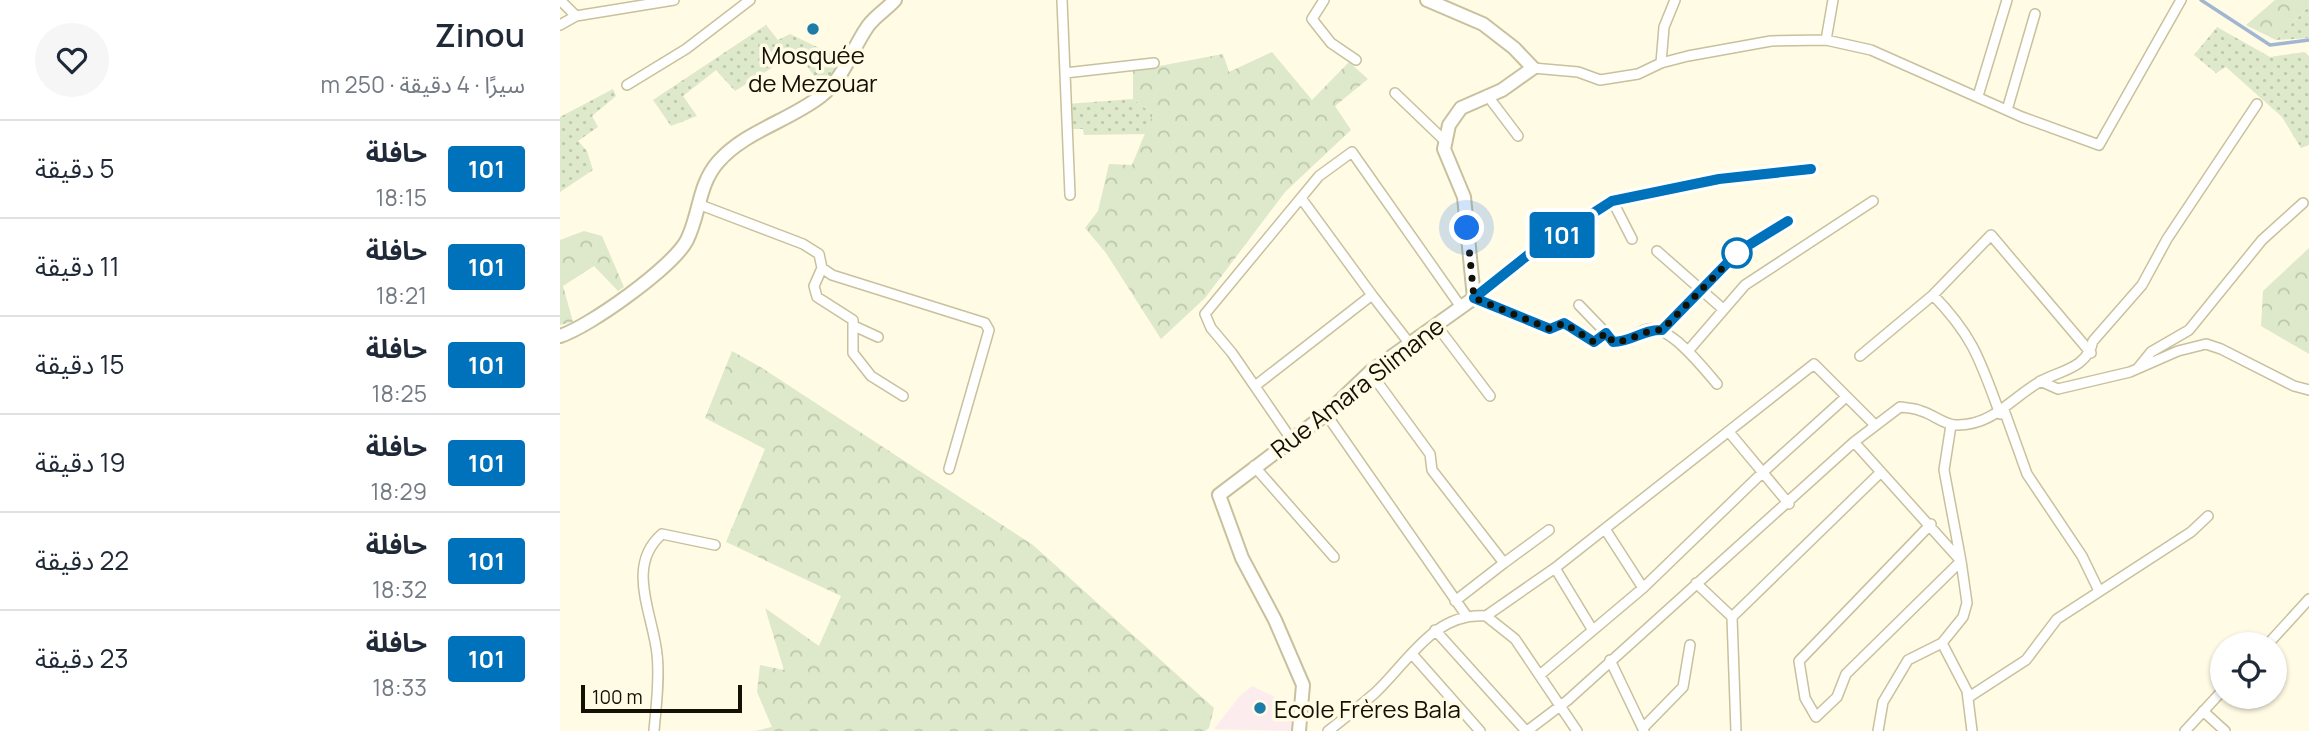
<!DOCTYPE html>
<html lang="ar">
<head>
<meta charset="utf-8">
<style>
  :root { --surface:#fff; --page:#f6f6f7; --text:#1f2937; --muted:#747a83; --line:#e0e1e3 }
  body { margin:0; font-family:Manrope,"Noto Sans Arabic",sans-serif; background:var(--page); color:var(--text); direction:rtl; height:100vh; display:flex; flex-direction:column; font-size:26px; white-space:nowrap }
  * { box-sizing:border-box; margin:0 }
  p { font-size:23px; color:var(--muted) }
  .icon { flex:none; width:38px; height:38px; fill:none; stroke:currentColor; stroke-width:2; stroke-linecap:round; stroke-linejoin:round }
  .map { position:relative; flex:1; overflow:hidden; direction:ltr }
  .details { display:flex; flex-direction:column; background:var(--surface); width:560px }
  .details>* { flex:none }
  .badge { padding:0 14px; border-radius:5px; font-size:24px; line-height:46px }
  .buttons { position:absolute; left:1650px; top:632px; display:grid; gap:14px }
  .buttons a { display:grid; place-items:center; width:77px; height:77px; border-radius:50%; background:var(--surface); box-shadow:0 2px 5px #0004; font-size:35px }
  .scale { position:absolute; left:21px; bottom:18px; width:161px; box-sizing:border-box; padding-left:7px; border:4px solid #131004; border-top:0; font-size:19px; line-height:24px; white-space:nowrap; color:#131004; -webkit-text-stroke:5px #fffbe5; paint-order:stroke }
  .you { position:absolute; width:35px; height:35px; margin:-18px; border:5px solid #fff; border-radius:50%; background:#1a73e8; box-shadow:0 0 0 10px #1a73e833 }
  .map>.badge { position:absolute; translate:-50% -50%; box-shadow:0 0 0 4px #fff }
  .round { display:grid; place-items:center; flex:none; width:74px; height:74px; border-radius:37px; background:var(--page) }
  .summary { display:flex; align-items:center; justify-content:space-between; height:119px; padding:0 35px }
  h1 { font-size:33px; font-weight:600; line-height:52px }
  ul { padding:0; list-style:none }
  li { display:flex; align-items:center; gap:21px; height:98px; padding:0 35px; border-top:2px solid var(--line) }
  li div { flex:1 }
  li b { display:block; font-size:26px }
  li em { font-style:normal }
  li .badge { min-width:77px; font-weight:700; text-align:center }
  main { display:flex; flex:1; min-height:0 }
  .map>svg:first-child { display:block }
  .education { fill:#fceced }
  .grass { fill:url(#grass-dots) }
  .forest { fill:url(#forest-crowns) }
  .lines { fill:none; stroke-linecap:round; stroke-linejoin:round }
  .stream { stroke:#a1b6d2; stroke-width:3.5 }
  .street-casing { stroke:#c8c19d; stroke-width:12 }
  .secondary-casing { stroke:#c8c19d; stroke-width:16 }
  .street { stroke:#fff; stroke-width:9 }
  .secondary { stroke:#fff; stroke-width:12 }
  .line-casing { stroke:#fff; stroke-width:16 }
  .line { stroke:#0072bc; stroke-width:10 }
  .walk { stroke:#131004; stroke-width:7; stroke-dasharray:0 12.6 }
  .poi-dot { fill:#1e7ca9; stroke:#fffbe5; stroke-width:2.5 }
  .stop-dot { fill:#fff; stroke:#0072bc; stroke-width:3.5 }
  .labels { text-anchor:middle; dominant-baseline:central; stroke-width:7; stroke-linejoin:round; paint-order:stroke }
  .poi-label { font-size:24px; fill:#131004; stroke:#fffbe5 }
  .street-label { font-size:24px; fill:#131004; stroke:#fffbe5 }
</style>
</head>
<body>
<main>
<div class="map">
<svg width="1749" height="731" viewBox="0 0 1749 731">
  <defs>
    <pattern id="grass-dots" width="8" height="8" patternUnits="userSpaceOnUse" patternTransform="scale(1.75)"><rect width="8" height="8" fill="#dde9ca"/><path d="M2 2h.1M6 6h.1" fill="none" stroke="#bdc7ac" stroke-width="1.8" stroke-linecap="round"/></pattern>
    <pattern id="forest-crowns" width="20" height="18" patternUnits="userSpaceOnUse" patternTransform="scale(1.75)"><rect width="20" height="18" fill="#dde9ca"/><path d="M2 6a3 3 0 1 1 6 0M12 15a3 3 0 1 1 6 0" fill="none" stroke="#bdc7ac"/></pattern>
  </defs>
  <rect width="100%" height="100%" fill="#fffbe5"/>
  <path class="education" d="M 692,686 L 727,703 L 732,712 L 732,731 L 654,729 L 679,697 Z"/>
  <path class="grass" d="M 1749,6 L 1749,38 L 1716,40 Z
    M 206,25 L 218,40 L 230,34 L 282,59 L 275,75 L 262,87 L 237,52 L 175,91 L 156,70 L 123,96 L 137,116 L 111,126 L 93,100 Z
    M 1657,27 L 1710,57 L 1744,52 L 1749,56 L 1749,145 L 1741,148 L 1722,117 L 1666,67 L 1656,73 L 1634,55 Z
    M 53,89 L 56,96 L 32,116 L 38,127 L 18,141 L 27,151 L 33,170 L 0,192 L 0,117 Z
    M 573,99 L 593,114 L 586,134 L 524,135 L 523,129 L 509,129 L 507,104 Z"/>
  <path class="forest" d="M 1715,0 L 1749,0 L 1749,6 L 1716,40 L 1686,25 Z
    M 712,52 L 752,100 L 789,62 L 808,79 L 775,106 L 791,130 L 725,192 L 645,298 L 601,339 L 546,253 L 525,228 L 538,211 L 549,164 L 572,165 L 593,114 L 573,99 L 573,71 L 663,54 L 669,72 Z
    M 24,231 L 42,236 L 64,287 L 58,291 L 34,266 L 3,286 L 13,322 L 0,325 L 0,240 Z
    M 1749,248 L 1749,354 L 1701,326 L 1703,291 Z
    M 172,351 L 202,368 L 473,545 L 654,708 L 649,728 L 645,731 L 195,731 L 212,727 L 197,692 L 200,665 L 224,670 L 205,608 L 259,646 L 281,596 L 166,542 L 205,449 L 145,418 Z"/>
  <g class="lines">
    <path class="stream" d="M 1641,0 L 1710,45 L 1749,40"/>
    <g class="street-casing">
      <path id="street" d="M 0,0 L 16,16
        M 502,0 L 510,195
        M 764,0 L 752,19 L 771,43 L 796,60
        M 0,25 L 16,16 L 114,0
        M 1266,40 L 1273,0
        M 1101,63 L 1104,27 L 1115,0
        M 973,68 L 1018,72 L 1040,80 L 1078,74 L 1101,63 L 1128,56 L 1211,41 L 1266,40 L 1311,50 L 1462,117 L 1539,145 L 1621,0
        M 505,73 L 594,63
        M 67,85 L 126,49 L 190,0
        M 835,93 L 886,142
        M 927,95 L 958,136
        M 1418,96 L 1447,0
        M 1447,110 L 1475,14
        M 741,198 L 812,295
        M 1052,200 L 1072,239
        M 138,204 L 243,244 L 259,254 L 262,268 L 272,275 L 425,323 L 429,330 L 389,469
        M 1097,251 L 1163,309
        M 262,268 L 254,286 L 257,297 L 293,320 L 293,353 L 311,376 L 343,396
        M 1373,295 C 1413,336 1420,360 1440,414
        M 1019,305 L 1046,333
        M 294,326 L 318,337
        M 877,326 L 930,396
        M 1102,330 L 1179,251 L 1228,221
        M 1128,351 L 1185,285 L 1313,201
        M 1300,356 L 1373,295 L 1431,235 L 1531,353
        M 1578,368 L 1591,352 L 1629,330 L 1702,240 L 1743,203
        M 810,372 L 870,454 L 872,470 L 944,563 L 895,601
        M 1480,381 L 1498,389 L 1570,372 L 1618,351 L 1646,344 L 1661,349 L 1734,386 L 1749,390
        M 1157,384 C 1144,369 1111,326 1089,329 C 1076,331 1070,342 1053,343 L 1046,333 L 1034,342 L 1004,323 L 990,329 L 914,298 L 968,255 L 1052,200 L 1159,179 L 1251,169
        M 695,386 L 812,295 L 850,344
        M 1444,410 L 1467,474 L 1522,556 L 1539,591
        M 766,414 L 906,615
        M 1169,432 L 1229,504
        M 731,439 L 672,353 L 651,328 L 645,314 L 759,176 L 792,152 L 901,307
        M 1294,442 L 1340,407 C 1347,408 1355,408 1361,411 C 1373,414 1384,425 1396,425 C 1433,426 1452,397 1481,381 C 1502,370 1527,368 1533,341 L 1582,285 L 1607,239 L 1697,104
        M 694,466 L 774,557
        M 1371,524 L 1239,661 L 1245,698 L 1256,717 L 1277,697 L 1286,674 L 1401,561 L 1384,470 L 1391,425
        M 1045,529 L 1083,588
        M 944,563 L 989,530
        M 995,568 L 1032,629
        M 1136,583 L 1172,617
        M 926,616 L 955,639 L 1017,731
        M 875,630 L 966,731
        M 1708,644 L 1749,599
        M 852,654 L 920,731
        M 1050,660 L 1084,731
        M 981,674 L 1083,588 L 1202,473 L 1286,397
        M 1409,697 L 1466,660 L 1497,619 L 1631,532 L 1648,516
        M 1643,711 L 1665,731
        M 1083,728 L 1123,687 L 1130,645
        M 94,731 C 96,707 100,678 97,654 C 93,614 65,566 102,534 L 155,545
        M 768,731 C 784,719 800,706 815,693 C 849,661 874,612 926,616 L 995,568 L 1254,364 L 1314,424
        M 967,731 L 1008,700 L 1294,442 L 1401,561 L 1407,603 L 1403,617 L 1382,643 L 1407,691 L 1412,731
        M 1176,731 L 1172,617 L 1321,472
        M 1318,731 L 1323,702 L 1348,660 L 1382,643
        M 1625,731 L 1662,691"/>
    </g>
    <g class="secondary-casing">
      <path id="secondary" d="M 0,336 C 29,327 113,267 127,240 C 140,214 138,185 158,162 C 185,131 229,121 261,96 C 285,77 291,50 308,26 C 315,16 327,9 335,0
        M 739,731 L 743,685 L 715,620 L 682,558 L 659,495 L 766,414 L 810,372 L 914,298 L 904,197 L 884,149 L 889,125 L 901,108 L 942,90 L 973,68 L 954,48 L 923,24 L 867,0"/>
    </g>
    <use href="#street" class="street"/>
    <use href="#secondary" class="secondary"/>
  </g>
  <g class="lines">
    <g class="line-casing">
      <path id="line" d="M 1228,221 L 1179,251 L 1102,330 C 1083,329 1072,342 1053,342 L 1046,333 L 1034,342 L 1004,323 L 990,329 L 914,298 L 968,255 L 1052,201 L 1159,179 L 1251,169"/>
    </g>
    <use href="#line" class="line"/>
    <path class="walk" d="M 907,228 L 914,298 L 990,329 L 1004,323 L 1034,342 L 1046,333 L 1053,342 C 1072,342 1083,329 1102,330 L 1179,251 L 1177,253"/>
  </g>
  <g class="poi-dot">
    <circle cx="253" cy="29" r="7"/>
    <circle cx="700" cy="708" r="7"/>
  </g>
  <circle class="stop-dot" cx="1177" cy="253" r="14"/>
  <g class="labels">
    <g class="poi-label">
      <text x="253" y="54">Mosquée<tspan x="253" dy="28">de Mezouar</tspan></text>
      <text x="714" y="708" text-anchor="start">Ecole Frères Bala</text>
    </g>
    <g class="street-label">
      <text transform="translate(797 387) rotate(-38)">Rue Amara Slimane</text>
    </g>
  </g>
</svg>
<div class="buttons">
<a><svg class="icon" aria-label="locate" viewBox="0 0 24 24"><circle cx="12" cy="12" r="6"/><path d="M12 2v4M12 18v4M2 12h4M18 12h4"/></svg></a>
</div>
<div class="scale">100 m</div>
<div class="you" style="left:907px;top:228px"></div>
<b class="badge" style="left:1002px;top:235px;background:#0072bc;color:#fff">101</b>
</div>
<section class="details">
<div class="summary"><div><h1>Zinou</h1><p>سيرًا · 4 دقيقة · 250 m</p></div><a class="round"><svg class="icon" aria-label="heart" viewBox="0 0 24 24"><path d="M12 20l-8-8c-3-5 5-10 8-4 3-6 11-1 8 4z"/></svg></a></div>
<ul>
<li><span class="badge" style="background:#0072bc;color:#fff">101</span><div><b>حافلة</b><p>18:15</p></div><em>5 دقيقة</em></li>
<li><span class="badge" style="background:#0072bc;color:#fff">101</span><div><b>حافلة</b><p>18:21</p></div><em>11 دقيقة</em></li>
<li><span class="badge" style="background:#0072bc;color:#fff">101</span><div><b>حافلة</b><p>18:25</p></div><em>15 دقيقة</em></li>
<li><span class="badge" style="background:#0072bc;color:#fff">101</span><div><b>حافلة</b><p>18:29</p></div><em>19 دقيقة</em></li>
<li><span class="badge" style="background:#0072bc;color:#fff">101</span><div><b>حافلة</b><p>18:32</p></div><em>22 دقيقة</em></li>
<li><span class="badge" style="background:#0072bc;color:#fff">101</span><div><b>حافلة</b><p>18:33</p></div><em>23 دقيقة</em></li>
</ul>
</section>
</main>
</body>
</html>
